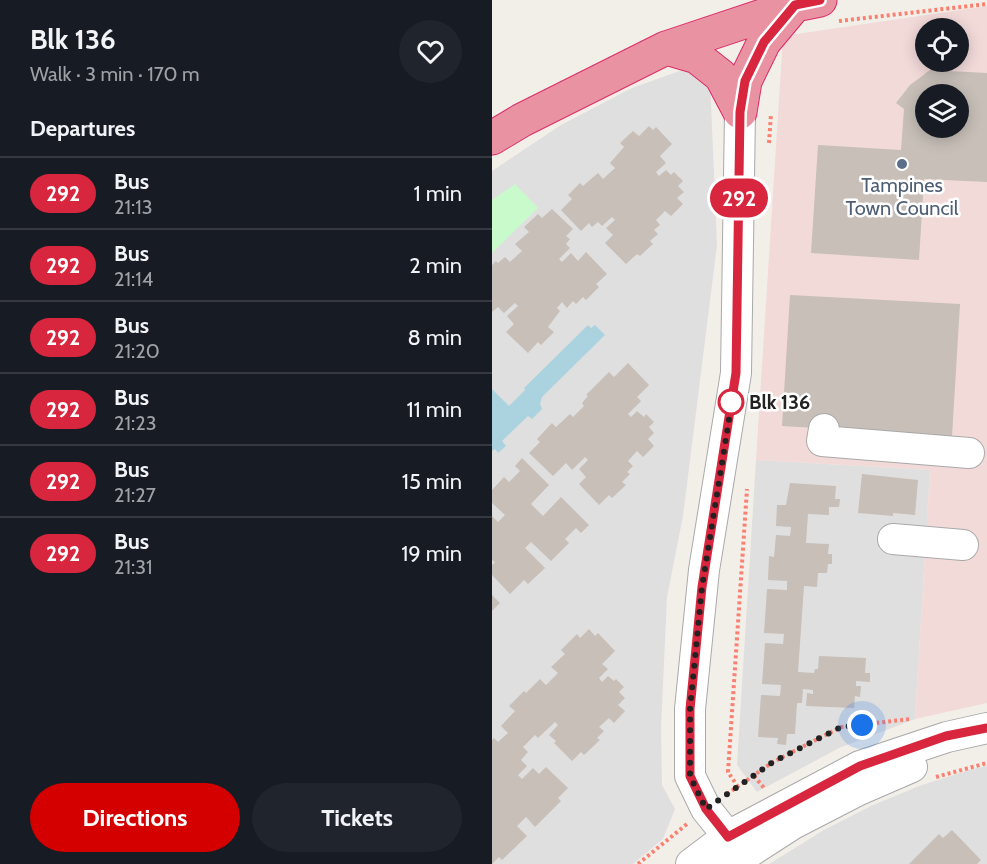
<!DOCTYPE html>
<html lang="en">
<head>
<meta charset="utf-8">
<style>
  :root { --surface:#171b24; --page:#20242c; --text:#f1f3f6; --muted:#9ea1a6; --line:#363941; --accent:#d40000 }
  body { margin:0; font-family:Cabin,sans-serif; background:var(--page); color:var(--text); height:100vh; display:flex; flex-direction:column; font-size:22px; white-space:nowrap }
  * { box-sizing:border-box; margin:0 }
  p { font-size:20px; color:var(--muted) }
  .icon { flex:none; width:33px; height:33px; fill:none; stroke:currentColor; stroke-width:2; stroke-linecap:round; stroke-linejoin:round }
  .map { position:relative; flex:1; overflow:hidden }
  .sheet { display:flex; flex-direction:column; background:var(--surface); width:492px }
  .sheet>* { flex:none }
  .badge { padding:0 12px; border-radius:20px; font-size:21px; line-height:39px }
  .fabs { position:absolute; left:423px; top:18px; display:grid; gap:12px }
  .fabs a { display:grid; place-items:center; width:54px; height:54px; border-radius:50%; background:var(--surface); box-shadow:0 3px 15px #0003; font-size:30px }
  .you { position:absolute; width:30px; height:30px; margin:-15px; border:4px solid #fff; border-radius:50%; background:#1a73e8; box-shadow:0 0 0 9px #1a73e833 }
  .map>.badge { position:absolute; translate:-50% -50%; box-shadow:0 0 0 3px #fff }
  h2 { padding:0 30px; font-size:22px; line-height:54px }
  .round { display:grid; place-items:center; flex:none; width:63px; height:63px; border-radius:32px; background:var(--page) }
  .head { display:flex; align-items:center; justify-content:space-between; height:102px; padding:0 30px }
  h1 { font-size:28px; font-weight:800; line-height:45px }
  .cta { display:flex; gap:12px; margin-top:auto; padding:12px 30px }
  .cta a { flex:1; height:69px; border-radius:36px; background:var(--accent); color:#fff; font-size:24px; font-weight:800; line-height:69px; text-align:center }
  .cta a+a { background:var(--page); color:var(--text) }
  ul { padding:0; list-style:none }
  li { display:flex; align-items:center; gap:18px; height:72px; padding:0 30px; border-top:2px solid var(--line) }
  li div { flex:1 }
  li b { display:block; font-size:22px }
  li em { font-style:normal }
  li .badge { min-width:66px; font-weight:700; text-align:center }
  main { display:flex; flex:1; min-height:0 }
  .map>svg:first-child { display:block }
  .residential { fill:#e0dfdf }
  .commercial { fill:#f2dad9; fill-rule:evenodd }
  .park { fill:#c8facc }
  .water { fill:#aad3df }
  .building { fill:#c7bfb8; fill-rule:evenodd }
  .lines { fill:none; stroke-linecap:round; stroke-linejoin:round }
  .minor-casing { stroke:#a9a9a9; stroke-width:32 }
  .highway-casing { stroke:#dc2a67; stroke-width:35 }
  .path { stroke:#fa8072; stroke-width:4; stroke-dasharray:3 3; stroke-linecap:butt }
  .minor { stroke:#fff; stroke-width:30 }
  .highway { stroke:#e892a2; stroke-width:33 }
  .line-casing { stroke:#fff; stroke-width:14 }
  .line { stroke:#d7263d; stroke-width:9 }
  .walk { stroke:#222; stroke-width:6; stroke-dasharray:0 10.8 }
  .service-dot { fill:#5c6f8a; stroke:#fff; stroke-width:2 }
  .stop-dot { fill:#fff; stroke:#d7263d; stroke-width:3 }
  .labels { text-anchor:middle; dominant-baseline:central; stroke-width:5; stroke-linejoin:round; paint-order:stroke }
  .service-label { font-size:20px; fill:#4e5e75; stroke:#fff }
  .stop-label { font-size:20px; font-weight:bold; fill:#222; stroke:#fff; text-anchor:start }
</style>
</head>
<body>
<main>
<section class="sheet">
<div class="head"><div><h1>Blk 136</h1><p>Walk · 3 min · 170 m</p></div><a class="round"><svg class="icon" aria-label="heart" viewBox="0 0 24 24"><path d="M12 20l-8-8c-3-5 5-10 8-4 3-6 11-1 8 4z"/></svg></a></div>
<h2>Departures</h2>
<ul>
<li><span class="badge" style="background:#d7263d;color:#fff">292</span><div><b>Bus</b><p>21:13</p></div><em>1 min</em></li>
<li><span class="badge" style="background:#d7263d;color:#fff">292</span><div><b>Bus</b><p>21:14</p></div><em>2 min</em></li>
<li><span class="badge" style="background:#d7263d;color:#fff">292</span><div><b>Bus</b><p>21:20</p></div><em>8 min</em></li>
<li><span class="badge" style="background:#d7263d;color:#fff">292</span><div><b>Bus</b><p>21:23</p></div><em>11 min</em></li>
<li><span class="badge" style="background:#d7263d;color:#fff">292</span><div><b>Bus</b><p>21:27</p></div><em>15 min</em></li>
<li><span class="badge" style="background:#d7263d;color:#fff">292</span><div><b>Bus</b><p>21:31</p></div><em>19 min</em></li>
</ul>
<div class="cta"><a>Directions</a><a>Tickets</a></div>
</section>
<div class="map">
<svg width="495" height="864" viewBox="0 0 495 864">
  <rect width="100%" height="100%" fill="#f2efe9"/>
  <path class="residential" d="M 196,68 L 218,80 L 225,245 L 191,516 L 175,597 L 169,728 L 170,785 L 183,809 L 171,839 L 141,864 L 0,864 L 0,171 L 69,125 L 140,88 Z
    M 264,460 L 438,470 L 423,719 L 347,748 L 265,792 L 245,765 Z
    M 495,766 L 495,864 L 277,864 L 332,830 L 379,806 L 427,786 L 477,770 Z"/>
  <path class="commercial" d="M 495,6 L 495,703 L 423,719 L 438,470 L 264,460 L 291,36 ZM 434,28 L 466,28 L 466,62 L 434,62 ZM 434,94 L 466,94 L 466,128 L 434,128 Z"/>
  <path class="park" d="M 23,184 L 46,208 L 0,253 L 0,200 Z"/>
  <path class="water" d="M 96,325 L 99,328 L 103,325 L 113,335 L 50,397 L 48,404 L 50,409 L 40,419 L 36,416 L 10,441 L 14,446 L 6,453 L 3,449 L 0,451 L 0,389 L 17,406 L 33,390 L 32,388 Z"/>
  <path class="building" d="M 438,70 L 495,73 L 495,182 L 432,179 L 427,260 L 319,253 L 326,145 L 409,150 L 412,109 L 404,103 L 418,85 ZM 434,94 L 466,94 L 466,128 L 434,128 Z
    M 157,126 L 161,130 L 164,127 L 180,144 L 168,156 L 174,163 L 164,172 L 167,176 L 174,170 L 179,175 L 182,172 L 191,181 L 186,186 L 192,192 L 185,198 L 191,204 L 179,216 L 173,211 L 164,220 L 168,225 L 162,230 L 166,234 L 158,241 L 161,244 L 148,256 L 145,254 L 134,264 L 113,243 L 121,235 L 114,228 L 123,220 L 120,217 L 110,226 L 106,222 L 100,227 L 97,223 L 89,231 L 69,210 L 80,199 L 76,195 L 88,183 L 91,186 L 106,173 L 111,179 L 123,168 L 118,163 L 132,147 L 128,143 L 141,131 L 147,136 Z
    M 60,209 L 81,229 L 74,236 L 78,239 L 74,244 L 78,248 L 67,259 L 70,262 L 79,253 L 86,261 L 94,252 L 115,274 L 104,284 L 107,287 L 94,300 L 91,297 L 84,304 L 81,301 L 75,308 L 70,302 L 65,308 L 68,311 L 56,327 L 62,332 L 49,345 L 46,342 L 36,353 L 14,332 L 22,324 L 15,316 L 26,306 L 23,303 L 12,313 L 6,307 L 0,312 L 0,265 L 4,261 L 6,263 L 13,257 L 18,262 L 30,251 L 23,244 L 37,232 L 32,227 L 46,214 L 50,218 Z
    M 298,295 L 468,304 L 460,436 L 290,426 Z
    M 136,363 L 157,385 L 145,397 L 149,401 L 136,414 L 139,417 L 145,411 L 152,417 L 154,414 L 162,422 L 157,427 L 162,433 L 156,439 L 162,446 L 151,457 L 145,451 L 136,461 L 141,466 L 135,472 L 138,474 L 130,482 L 134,485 L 120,498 L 117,495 L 107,505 L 87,484 L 94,477 L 87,469 L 96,460 L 93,457 L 80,470 L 74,463 L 61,476 L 37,453 L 48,442 L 45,439 L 60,423 L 64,427 L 78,414 L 81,417 L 92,406 L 90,403 L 96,396 L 94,395 L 117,372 L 122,377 Z
    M 30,458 L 57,485 L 39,504 L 51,516 L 69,497 L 97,525 L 89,533 L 84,528 L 73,539 L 77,543 L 59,561 L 39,542 L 33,548 L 53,568 L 36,584 L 32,580 L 18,594 L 0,575 L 0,565 L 3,562 L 0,560 L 0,516 L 6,522 L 13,515 L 0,503 L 0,490 L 12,477 L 17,482 L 28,471 L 23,466 Z
    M 370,474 L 426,480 L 423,515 L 401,513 L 401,516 L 366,513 Z
    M 298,483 L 344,486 L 343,499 L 348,499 L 347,507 L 337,507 L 337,515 L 316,514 L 314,543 L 337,544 L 336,554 L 340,554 L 340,564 L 336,564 L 335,573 L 326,573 L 325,587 L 312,586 L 306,672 L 322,673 L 323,669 L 326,669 L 327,656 L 374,658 L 373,673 L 378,673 L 378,682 L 364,681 L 364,686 L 369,686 L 368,697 L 363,696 L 362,708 L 314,706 L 315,693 L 321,694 L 321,690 L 311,689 L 310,703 L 305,703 L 303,734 L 295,734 L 294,745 L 285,744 L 286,738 L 266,737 L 269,695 L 288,696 L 289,685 L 270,684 L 273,643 L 291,644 L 292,634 L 272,633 L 275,589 L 295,590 L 295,581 L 276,580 L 277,556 L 282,557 L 284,535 L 298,536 L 299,527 L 284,526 L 285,505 L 294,505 Z
    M 0,595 L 8,603 L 0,611 Z
    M 97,629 L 103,636 L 106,633 L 123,651 L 110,664 L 116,669 L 107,678 L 110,682 L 116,676 L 122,681 L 124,679 L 132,687 L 127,692 L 133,698 L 126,705 L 133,711 L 122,723 L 117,718 L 107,727 L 112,731 L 105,738 L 108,740 L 92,755 L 89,752 L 80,761 L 62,743 L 64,741 L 57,735 L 66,725 L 63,722 L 46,738 L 43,735 L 31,747 L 36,752 L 29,760 L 35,766 L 26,775 L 30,779 L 41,768 L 47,774 L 54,767 L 76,788 L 66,798 L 69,801 L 43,827 L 34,817 L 25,826 L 35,836 L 10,860 L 7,857 L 0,864 L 0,740 L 2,738 L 6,742 L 16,733 L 9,726 L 23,711 L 17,706 L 32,691 L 34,693 L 48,679 L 54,685 L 66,673 L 59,667 L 73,654 L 69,650 L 85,634 L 88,638 Z
    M 460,830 L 489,860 L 485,864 L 417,864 L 447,834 L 451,838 Z"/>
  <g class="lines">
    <g class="minor-casing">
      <path id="minor" d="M 248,112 L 244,373 L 212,570 L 198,709 L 198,776 L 214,809 L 251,855
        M 332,429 L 330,441 L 477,453
        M 401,539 L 471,545
        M 199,864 L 236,836 L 368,766 L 455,737 L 495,728
        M 239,864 L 301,824 L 367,790 L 420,767"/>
    </g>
    <g class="highway-casing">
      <path id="highway" d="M 174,48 L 205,57 L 229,76 L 248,112
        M 248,112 L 253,81 L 272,42 L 303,5
        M 0,138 L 30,120 L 174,48 L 303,5 L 328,0"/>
    </g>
    <path class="path" d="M 347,21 L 495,4
      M 277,143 L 279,114
      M 262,776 L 273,789
      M 444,777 L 495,763
      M 246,787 L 236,772 L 255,489
      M 235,794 L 281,762 L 349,727 L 418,719
      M 146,864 L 195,824"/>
    <use href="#minor" class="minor"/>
    <use href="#highway" class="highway"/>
  </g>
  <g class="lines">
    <g class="line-casing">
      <path id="line" d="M 328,0 L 303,5 L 272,42 L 253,81 L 248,112 L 244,373 L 210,587 L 198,709 L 198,776 L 214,809 L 236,837 L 368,766 L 454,736 L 495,728"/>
    </g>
    <use href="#line" class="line"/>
    <path class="walk" d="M 239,402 L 241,395 L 210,587 L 198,709 L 198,776 L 214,809 L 281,762 L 349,727 L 370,725"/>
  </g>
  <circle class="service-dot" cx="410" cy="164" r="6"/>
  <circle class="stop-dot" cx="239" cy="402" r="12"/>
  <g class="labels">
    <g class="service-label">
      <text x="410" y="185">Tampines<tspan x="410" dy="23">Town Council</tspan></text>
    </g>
    <g class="stop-label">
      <text x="257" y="402">Blk 136</text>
    </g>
  </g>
</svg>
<div class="fabs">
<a><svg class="icon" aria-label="locate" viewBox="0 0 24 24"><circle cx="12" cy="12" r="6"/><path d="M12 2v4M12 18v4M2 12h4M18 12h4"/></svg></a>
<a><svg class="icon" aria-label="layers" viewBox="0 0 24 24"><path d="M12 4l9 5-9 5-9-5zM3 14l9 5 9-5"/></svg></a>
</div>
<div class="you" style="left:370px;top:725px"></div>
<b class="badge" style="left:247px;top:198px;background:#d7263d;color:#fff">292</b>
</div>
</main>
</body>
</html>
